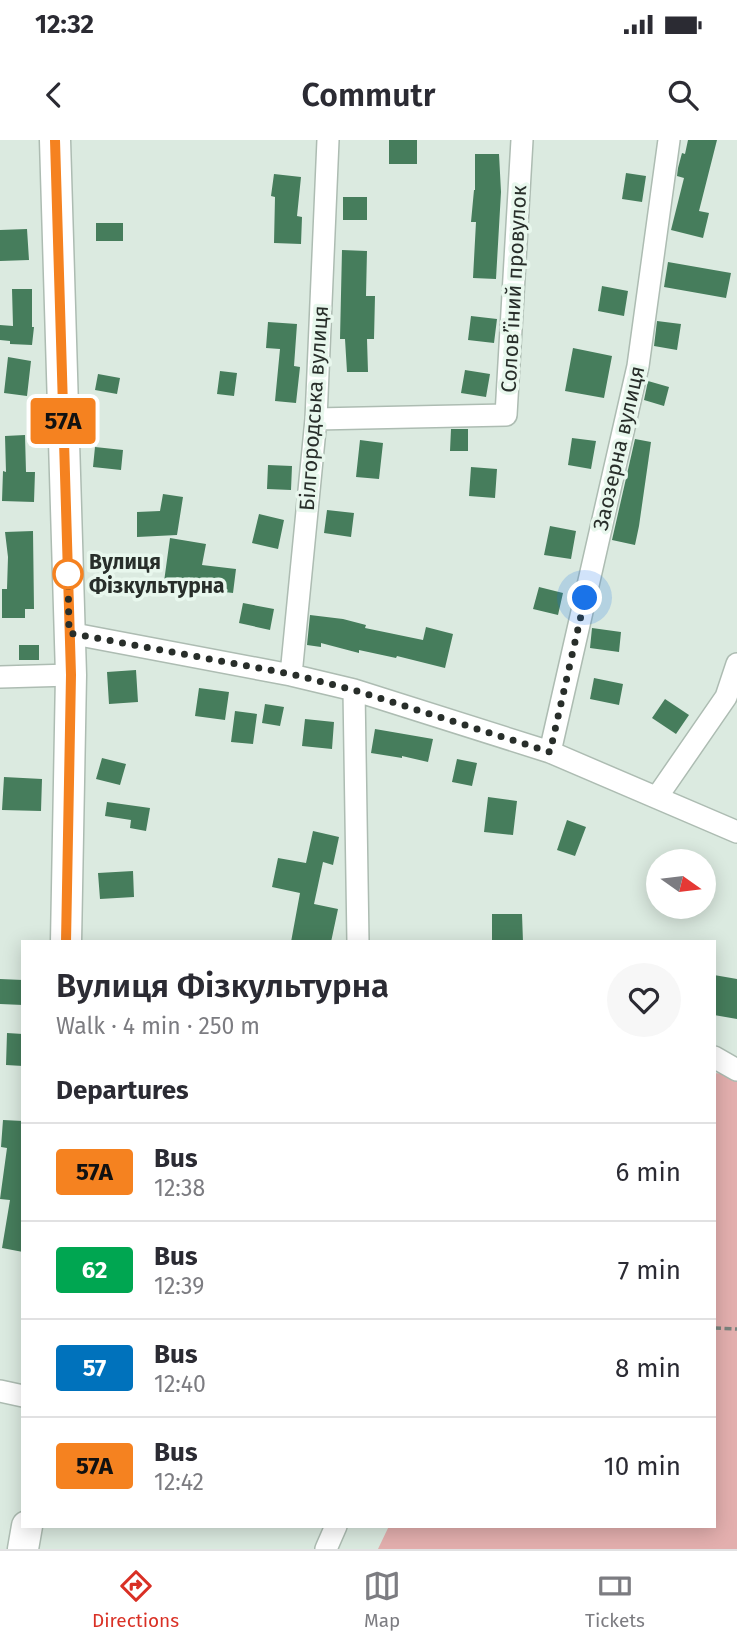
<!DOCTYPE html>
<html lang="en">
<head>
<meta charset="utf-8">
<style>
  :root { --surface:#fff; --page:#f7f7f7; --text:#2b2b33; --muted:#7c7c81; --line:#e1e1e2; --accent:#d93025 }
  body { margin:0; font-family:"Fira Sans",sans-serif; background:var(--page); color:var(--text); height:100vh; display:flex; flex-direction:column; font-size:26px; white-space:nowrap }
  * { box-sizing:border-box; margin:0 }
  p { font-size:23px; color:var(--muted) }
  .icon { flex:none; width:38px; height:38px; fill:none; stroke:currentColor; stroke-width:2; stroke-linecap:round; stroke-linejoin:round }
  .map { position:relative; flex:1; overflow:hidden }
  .details { position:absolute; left:21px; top:800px; width:695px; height:588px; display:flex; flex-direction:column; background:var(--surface); border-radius:0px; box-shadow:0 4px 18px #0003 }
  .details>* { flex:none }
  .badge { padding:0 14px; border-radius:5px; font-size:24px; line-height:46px }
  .needle { width:46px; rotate:104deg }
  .buttons { position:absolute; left:646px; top:709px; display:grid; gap:14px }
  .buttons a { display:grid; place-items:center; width:70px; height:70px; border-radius:50%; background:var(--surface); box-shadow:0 4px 18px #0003; font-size:35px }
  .you { position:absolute; width:35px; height:35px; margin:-18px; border:5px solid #fff; border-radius:50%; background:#1a73e8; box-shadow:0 0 0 10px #1a73e833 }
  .map>.badge { position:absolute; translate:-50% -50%; box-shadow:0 0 0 4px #fff }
  h2 { padding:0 35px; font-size:26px; line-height:63px }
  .round { display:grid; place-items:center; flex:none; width:74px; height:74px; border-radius:37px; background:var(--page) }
  .headline { display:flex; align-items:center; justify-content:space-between; height:119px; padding:0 35px }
  h1 { font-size:33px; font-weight:600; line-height:52px }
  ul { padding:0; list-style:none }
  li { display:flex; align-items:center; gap:21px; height:98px; padding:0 35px; border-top:2px solid var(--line) }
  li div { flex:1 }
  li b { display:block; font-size:26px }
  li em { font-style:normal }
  li .badge { min-width:77px; font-weight:700; text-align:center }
  .status { display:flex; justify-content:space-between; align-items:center; height:49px; padding:0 35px; background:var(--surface); direction:ltr }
  .status svg { height:19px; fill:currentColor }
  header { display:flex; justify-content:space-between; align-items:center; height:91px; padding:0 35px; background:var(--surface); font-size:32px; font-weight:600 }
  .menu { display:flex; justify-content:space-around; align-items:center; height:98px; border-top:2px solid var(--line); background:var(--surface); font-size:19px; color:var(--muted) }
  .menu a { display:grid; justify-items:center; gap:4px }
  .menu .current { color:var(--accent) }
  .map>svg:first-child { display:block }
  .green { fill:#e3afae }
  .building { fill:#467d5c }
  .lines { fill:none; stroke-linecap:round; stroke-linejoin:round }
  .street-casing { stroke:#adbcb2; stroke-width:24 }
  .secondary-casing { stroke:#adbcb2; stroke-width:33 }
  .path { stroke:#79837d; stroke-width:3.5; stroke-dasharray:7 3.5; stroke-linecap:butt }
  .street { stroke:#fff; stroke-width:21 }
  .secondary { stroke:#fff; stroke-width:30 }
  .line-casing { stroke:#fff; stroke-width:16 }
  .line { stroke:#f58220; stroke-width:10 }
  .walk { stroke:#282e2a; stroke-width:7; stroke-dasharray:0 12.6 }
  .stop-dot { fill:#fff; stroke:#f58220; stroke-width:3.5 }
  .labels { text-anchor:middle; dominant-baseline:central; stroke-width:7; stroke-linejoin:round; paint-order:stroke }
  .street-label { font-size:21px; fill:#282e2a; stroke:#e8f7ed }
  .stop-label { font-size:21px; font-weight:bold; fill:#282e2a; stroke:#e8f7ed; text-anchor:start }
</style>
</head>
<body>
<div class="status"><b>12:32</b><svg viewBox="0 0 49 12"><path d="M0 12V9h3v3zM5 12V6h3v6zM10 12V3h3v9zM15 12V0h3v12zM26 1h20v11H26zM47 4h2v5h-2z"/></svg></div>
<header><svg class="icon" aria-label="back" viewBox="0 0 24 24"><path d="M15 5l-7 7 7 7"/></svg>Commutr<svg class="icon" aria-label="search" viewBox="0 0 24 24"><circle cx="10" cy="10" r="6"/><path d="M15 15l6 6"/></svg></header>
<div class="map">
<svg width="737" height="1409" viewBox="0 0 737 1409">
  <rect width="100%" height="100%" fill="#dbeae0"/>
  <path class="green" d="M 714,933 L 737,935 L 737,1409 L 378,1409 L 389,1386 L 714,1386 Z"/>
  <path class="building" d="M 389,0 L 417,0 L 417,24 L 389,24 Z
    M 688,0 L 717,0 L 699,71 L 709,73 L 703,98 L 671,90 L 684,38 L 677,36 L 678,28 L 682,13 L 685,14 Z
    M 475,14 L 499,14 L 501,52 L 496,139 L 473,138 L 476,82 L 471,82 L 474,50 L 475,50 Z
    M 626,33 L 646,36 L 642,62 L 622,59 Z
    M 274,34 L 301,37 L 297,76 L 302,77 L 301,104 L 274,103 L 275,57 L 271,56 Z
    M 343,57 L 367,57 L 367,80 L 343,80 Z
    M 96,83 L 123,83 L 123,101 L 96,101 Z
    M 27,89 L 29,120 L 0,121 L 0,90 Z
    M 342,110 L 367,111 L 366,156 L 375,156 L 374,199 L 367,199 L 368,232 L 347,232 L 345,199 L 340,199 Z
    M 668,122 L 731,133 L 726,158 L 664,147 Z
    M 602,146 L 628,151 L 624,176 L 598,171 Z
    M 12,149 L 32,149 L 32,187 L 34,187 L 32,205 L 10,204 L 10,201 L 0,200 L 0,185 L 13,186 Z
    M 471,176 L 497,179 L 494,203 L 468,200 Z
    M 657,181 L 681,184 L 677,210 L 654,206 Z
    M 268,182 L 297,184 L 294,226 L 300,227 L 296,263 L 275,261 L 280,209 L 266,208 Z
    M 573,208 L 612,216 L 604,258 L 565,251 Z
    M 8,217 L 31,221 L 27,256 L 4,253 Z
    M 465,230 L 490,234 L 486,257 L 461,253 Z
    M 220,231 L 237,233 L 234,256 L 217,254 Z
    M 98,234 L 120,238 L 117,254 L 95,250 Z
    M 648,241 L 669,247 L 664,266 L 644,260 Z
    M 451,289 L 468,289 L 468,311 L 450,311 Z
    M 25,295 L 26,332 L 35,332 L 34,362 L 2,361 L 3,331 L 6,332 L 5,296 Z
    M 572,298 L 596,301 L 591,329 L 568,325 Z
    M 635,299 L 651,302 L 639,386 L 635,405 L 612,400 Z
    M 360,300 L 383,303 L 379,339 L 356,337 Z
    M 95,307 L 123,310 L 121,330 L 93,327 Z
    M 268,325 L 292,326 L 291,350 L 267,349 Z
    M 471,327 L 497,329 L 495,358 L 469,356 Z
    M 163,354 L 183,357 L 177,395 L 137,397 L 137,372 L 160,371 Z
    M 327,370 L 354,373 L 351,397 L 324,393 Z
    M 259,374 L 284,380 L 278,409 L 252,403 Z
    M 550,386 L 576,391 L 571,419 L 544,415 Z
    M 33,391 L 34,469 L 25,469 L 25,478 L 2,478 L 2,449 L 7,449 L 8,417 L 5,392 Z
    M 170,398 L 206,404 L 202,425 L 236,429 L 233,453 L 199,449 L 198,454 L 163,449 Z
    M 539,447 L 563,453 L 558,475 L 533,469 Z
    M 243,463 L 274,469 L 270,490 L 239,483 Z
    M 310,475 L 343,479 L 366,485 L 365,488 L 423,500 L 426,487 L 453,494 L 445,528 L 397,516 L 396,518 L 359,510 L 359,513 L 321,503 L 321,507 L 307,505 Z
    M 592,488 L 621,492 L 619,512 L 590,508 Z
    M 19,505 L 39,505 L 39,520 L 19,520 Z
    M 136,530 L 138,562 L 109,564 L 107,532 Z
    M 594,538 L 623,544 L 619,565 L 590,559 Z
    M 199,548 L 229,552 L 225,580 L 195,576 Z
    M 665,559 L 689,575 L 676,594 L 652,578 Z
    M 265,564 L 284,567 L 280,586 L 262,583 Z
    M 235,571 L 257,574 L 253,604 L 231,602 Z
    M 305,579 L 334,582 L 332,609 L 302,606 Z
    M 375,589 L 433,599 L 428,622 L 402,616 L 402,618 L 371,613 Z
    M 102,618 L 126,624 L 120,645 L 96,639 Z
    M 457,619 L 477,623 L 472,646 L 452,642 Z
    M 4,637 L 42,639 L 41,671 L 2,670 Z
    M 488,657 L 517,661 L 513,695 L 484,692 Z
    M 107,662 L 150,668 L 146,691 L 130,688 L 131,680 L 105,676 Z
    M 567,680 L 586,687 L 575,716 L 557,710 Z
    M 313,691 L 339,697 L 333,725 L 323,722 L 314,764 L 338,769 L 331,802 L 291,802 L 300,753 L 272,747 L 278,718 L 306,723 Z
    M 133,731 L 134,757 L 100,759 L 98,733 Z
    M 492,774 L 522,774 L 523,802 L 492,802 Z
    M 714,835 L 737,839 L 737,879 L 714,875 Z
    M 0,839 L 23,840 L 23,865 L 0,864 Z
    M 7,893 L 23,894 L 23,926 L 6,925 Z
    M 3,980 L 23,981 L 23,1112 L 2,1108 L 10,1060 L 0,1059 L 7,1008 L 1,1007 Z"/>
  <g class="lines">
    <g class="street-casing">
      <path id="street" d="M 316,279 L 506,275 L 522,0
        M 69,493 L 291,535 L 354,550 L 550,612 L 737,692
        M 291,535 L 316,279 L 328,0
        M 0,537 L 71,535
        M 354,550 L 358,802
        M 550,612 L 638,226 L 669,0
        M 657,657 L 726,557 L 737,524
        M 714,917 L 737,930
        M 0,1251 L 23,1256
        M 326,1409 L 336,1386"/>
    </g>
    <g class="secondary-casing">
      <path id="secondary" d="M 55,0 L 71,535 L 66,802
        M 23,1409 L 27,1386"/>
    </g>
    <path class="path" d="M 714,1188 L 737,1189"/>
    <use href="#street" class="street"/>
    <use href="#secondary" class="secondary"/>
  </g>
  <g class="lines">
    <g class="line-casing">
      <path id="line" d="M 55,0 L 71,535 L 66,802"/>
    </g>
    <use href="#line" class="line"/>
    <path class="walk" d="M 68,434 L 69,493 L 291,534 L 354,550 L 550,612 L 585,458"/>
  </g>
  <circle class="stop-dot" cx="68" cy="434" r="14"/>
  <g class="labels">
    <g class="street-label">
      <text transform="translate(514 149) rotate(-87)">Соловʼїний провулок</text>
      <text transform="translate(314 268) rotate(-86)">Білгородська вулиця</text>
      <text transform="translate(619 308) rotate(-77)">Заозерна вулиця</text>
    </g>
    <g class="stop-label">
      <text x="89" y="422">Вулиця<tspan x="89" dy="24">Фізкультурна</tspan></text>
    </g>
  </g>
</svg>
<div class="buttons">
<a><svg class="needle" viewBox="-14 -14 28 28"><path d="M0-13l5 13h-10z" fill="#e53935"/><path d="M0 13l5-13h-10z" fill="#7c7c81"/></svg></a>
</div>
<div class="you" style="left:585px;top:458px"></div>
<b class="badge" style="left:63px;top:281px;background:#f58220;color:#111">57А</b>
<section class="details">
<div class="headline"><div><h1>Вулиця Фізкультурна</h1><p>Walk · 4 min · 250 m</p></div><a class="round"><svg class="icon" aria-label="heart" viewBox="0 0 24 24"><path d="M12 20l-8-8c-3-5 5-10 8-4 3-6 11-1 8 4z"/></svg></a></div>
<h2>Departures</h2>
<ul>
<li><span class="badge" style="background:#f58220;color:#111">57А</span><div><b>Bus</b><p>12:38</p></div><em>6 min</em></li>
<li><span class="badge" style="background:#00a651;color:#fff">62</span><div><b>Bus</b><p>12:39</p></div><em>7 min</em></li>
<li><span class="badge" style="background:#0072bc;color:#fff">57</span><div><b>Bus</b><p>12:40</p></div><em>8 min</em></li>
<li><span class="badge" style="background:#f58220;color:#111">57А</span><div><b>Bus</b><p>12:42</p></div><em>10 min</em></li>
</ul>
</section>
</div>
<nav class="menu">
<a class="current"><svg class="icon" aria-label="directions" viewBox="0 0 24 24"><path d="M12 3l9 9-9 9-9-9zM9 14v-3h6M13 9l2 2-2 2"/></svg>Directions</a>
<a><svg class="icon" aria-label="map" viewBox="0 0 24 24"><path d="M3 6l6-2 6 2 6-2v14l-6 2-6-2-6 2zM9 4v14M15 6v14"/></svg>Map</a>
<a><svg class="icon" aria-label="tickets" viewBox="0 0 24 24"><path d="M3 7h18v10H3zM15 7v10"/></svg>Tickets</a>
</nav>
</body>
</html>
